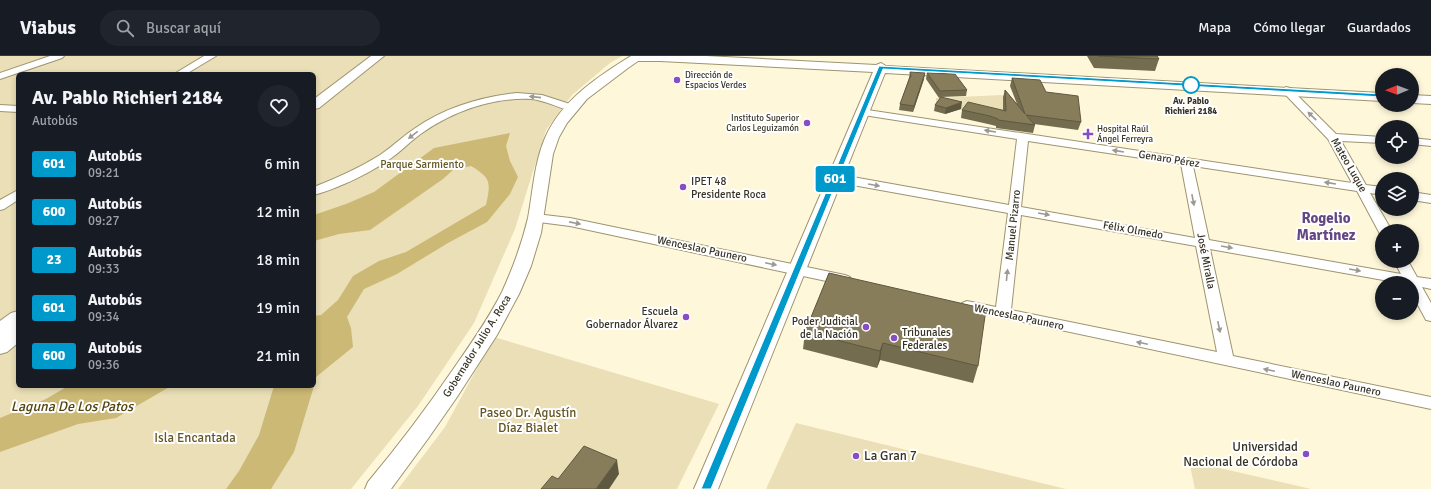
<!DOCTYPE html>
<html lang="es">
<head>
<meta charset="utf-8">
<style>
  :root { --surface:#171b24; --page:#20242c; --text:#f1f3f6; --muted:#9ea1a6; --line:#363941 }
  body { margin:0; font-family:Signika,sans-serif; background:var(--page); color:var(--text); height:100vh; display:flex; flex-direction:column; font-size:15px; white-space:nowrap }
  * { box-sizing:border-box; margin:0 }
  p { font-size:13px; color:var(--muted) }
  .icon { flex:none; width:22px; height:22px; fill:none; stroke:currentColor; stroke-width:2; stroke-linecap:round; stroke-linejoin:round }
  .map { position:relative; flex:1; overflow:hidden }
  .panel { position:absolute; left:16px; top:16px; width:300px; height:316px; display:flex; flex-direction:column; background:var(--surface); border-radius:6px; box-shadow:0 2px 6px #0003 }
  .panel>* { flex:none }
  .badge { padding:0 8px; border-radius:3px; font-size:14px; line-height:26px }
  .needle { width:26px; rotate:269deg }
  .controls { position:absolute; left:1375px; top:12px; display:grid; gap:8px }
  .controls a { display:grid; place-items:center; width:44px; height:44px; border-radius:50%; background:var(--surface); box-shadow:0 2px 6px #0003; font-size:20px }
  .map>.badge { position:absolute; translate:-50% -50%; box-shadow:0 0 0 2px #fff }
  .round { display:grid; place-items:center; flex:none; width:42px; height:42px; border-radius:21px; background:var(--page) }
  .headline { display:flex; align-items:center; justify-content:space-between; height:68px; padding:0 16px }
  h1 { font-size:19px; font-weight:700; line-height:30px }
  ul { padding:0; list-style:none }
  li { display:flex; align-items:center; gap:12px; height:48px; padding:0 16px }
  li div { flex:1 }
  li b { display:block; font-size:15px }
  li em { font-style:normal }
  li .badge { min-width:44px; font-weight:700; text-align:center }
  header { display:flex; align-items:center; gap:24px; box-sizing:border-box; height:56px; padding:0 20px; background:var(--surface); border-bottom:1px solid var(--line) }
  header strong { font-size:19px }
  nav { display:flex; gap:22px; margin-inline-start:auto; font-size:14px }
  .search { width:280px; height:36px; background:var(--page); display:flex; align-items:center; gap:10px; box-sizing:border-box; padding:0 14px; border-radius:22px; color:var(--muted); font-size:15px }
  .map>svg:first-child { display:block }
  .green { fill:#eadfb6; fill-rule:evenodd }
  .water { fill:#ccb975 }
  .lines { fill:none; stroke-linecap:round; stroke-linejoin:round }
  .minor-casing { stroke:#9d9471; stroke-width:2 }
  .major-casing { stroke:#9d9471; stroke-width:2 }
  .minor { fill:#fff; fill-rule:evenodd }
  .major { fill:#fff; fill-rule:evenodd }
  .wall { fill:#746c4e }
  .shaded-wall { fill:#5e5840 }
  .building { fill:#877d5b; stroke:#5e5840 }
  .oneway { fill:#9b9992 }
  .line { fill:#0099cb; stroke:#fff }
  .poi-dot { fill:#884dc3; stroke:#fff; stroke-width:1.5 }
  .stop-dot { fill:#fff; stroke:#0099cb; stroke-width:2 }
  .labels { text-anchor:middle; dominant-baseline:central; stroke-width:4; stroke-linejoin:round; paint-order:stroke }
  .far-poi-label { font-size:9px; fill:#373324; stroke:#fff; text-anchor:start }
  .far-stop-label { font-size:9px; font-weight:bold; fill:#373324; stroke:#fff }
  .street-label { font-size:11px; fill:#373324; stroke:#fff }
  .park-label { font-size:11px; fill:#655724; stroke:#fff }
  .poi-label { font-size:11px; fill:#373324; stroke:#fff; text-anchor:start }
  .near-park-label { font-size:13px; fill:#655724; stroke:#fff }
  .near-poi-label { font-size:13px; fill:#373324; stroke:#fff; text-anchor:end }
  .near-water-label { font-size:14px; font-style:italic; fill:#534510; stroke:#fff }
  .district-label { font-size:15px; font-weight:bold; fill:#634783; stroke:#fff }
</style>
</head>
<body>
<header>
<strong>Viabus</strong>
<div class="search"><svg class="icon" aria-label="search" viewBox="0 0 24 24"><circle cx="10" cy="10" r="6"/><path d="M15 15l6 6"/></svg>Buscar aquí</div>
<nav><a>Mapa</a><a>Cómo llegar</a><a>Guardados</a></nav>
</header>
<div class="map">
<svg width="1431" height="433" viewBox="0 0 1431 433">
  <rect width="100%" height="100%" fill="#fff7d9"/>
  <path class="green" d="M 0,0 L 622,0 L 610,7 L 572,39 L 546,74 L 515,173 L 474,267 L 418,350 L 351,433 L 0,433 ZM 18,18 L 314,18 L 314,330 L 18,330 Z
    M 1001,39 L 1013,43 L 1003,42 L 1004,44 L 1005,57 L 997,61 L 936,47 L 936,42 L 939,42 Z
    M 494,281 L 719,348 L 677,433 L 398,433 L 445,371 Z
    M 796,367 L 1066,433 L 766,433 Z
    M 1189,405 L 1311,433 L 1195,433 Z"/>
  <path class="water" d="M 510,77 L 506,90 L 510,105 L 518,121 L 510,138 L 487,166 L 448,187 L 397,218 L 364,233 L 347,261 L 351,272 L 353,291 L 316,321 L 314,329 L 314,260 L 321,259 L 338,244 L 353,220 L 379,205 L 406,196 L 486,149 C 491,126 491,122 471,110 L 453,114 L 443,123 L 370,174 L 339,178 L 314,185 L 314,159 L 346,148 L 374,136 L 434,92 Z
    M 68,330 L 171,330 L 116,362 L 78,368 L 0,396 L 0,362 L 46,343 Z
    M 274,330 L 314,330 L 294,396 L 271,433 L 226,433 L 239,415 L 259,379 Z"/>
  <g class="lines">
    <g class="minor-casing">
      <path id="minor" d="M 50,0 L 64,0 L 62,2 L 0,23 L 0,17 Z
        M 204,0 L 216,0 L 186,18 L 174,18 Z
        M 1286,31 L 1290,32 L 1336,78 L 1382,81 L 1382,87 L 1341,85 L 1366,129 L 1382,131 L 1382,139 L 1370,137 L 1392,175 L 1382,175 L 1382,178 L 1380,178 L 1357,135 L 1193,110 L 1209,184 L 1401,218 L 1394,205 L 1408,205 L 1417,221 L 1431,223 L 1431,233 L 1422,231 L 1431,247 L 1431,265 L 1426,264 L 1412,238 L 1412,227 L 1400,227 L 1210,193 L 1233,300 L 1431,341 L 1431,353 L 962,253 L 960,250 L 962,247 L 967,245 L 996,251 L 1008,157 L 836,126 L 832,125 L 830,122 L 832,119 L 836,118 L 1009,149 L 1017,83 L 857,58 L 856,56 L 861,53 L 1352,127 L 1328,83 L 1281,34 ZM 1028,85 L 1181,108 L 1195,182 L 1021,151 ZM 1021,159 L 1196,190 L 1217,296 L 1011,254 Z
        M 517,37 L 542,39 L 576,50 L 577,52 L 572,55 C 558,52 545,44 531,43 C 493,41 453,55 422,77 C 412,84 403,93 394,100 C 373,116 339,132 314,139 L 314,131 C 337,122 359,112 380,99 C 392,91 402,81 414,73 C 444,52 480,41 517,37 Z
        M 0,49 L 18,50 L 18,56 L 0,55 Z
        M 1412,82 L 1431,84 L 1431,90 L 1412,88 Z
        M 18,134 L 18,144 L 4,153 L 0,154 L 0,144 Z
        M 1412,136 L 1431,139 L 1431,147 L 1412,144 Z
        M 536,158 L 570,162 L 845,219 L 850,221 L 852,224 L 850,227 L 845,229 L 570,170 L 531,165 L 530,162 L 531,159 Z"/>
    </g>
    <g class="major-casing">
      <path id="major" d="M 371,0 L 384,0 L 319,52 L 314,53 L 314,43 Z
        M 631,0 L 706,0 L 876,9 L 881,7 L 886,10 L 1382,37 L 1382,45 L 885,17 L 718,433 L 694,433 L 873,16 L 660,5 L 638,5 L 628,12 L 587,43 L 567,67 L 559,81 L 553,98 L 541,177 L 531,210 L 519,238 L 497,279 L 457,341 L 427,384 L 391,433 L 365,433 L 368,426 C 398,390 426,353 452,315 C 470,289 488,264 502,236 C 513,212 522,187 528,162 C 533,135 534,108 545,82 C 561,45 597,21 631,0 Z
        M 1412,39 L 1431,40 L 1431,48 L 1412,47 Z
        M 18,255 L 18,287 L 7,296 L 0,298 L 0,265 L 11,257 Z"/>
    </g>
    <use href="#minor" class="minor"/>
    <use href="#major" class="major"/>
  </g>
  <path class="wall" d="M 1087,0 L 1157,0 L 1159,3 L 1155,15 L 1094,12 Z
    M 910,16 L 924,23 L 913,56 L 899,54 L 900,48 L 909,22 Z
    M 927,17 L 967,34 L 966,40 L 941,41 L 961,53 L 945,58 L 934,55 L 935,49 L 941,41 L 939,42 L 926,23 Z
    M 1012,22 L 1046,36 L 1081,66 L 1078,74 L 1034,68 L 1035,69 L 1033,77 L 996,72 L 996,70 L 988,68 L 961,62 L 962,54 L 1003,54 L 1003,41 L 1005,34 L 1017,48 L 1010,30 Z
    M 829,217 L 978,310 L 973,327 L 880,304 L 877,312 L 803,293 L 805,276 Z"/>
  <path class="shaded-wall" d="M 925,17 L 924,23 L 913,56 L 914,50 Z
    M 962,46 L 961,53 L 945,58 L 946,52 Z
    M 883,287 L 880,304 L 877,312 L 880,295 Z
    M 617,404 L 619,418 L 609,433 L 596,433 Z"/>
  <path class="building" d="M 1098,0 L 1157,0 L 1159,3 Z
    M 910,16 L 925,17 L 914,50 L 900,48 L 910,21 L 911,21 Z
    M 927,17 L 955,18 L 967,34 L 940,35 Z
    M 1012,22 L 1040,24 L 1046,36 L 1078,40 L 1081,66 L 1026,59 L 1035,69 L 998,64 L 998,63 L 990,60 L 962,54 L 968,46 L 1006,55 L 1005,34 L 1025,58 Z
    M 941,41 L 962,46 L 946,52 L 935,49 Z
    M 829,217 L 986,253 L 978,310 L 883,287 L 880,295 L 805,276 Z
    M 584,390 L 617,404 L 596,433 L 541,433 L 552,420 L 558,423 Z"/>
  <defs><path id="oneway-solid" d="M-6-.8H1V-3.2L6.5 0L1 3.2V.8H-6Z"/></defs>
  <g class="oneway">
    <use href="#oneway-solid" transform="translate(535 41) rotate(-174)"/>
    <use href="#oneway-solid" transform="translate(1312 60) rotate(-136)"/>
    <use href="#oneway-solid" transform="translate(990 75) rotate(-171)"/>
    <use href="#oneway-solid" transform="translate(413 79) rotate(142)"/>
    <use href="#oneway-solid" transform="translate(1118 95) rotate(-171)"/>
    <use href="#oneway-solid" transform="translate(1330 127) rotate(-171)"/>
    <use href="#oneway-solid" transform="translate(874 129) rotate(10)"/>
    <use href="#oneway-solid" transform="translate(1193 144) rotate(79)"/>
    <use href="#oneway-solid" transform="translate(1044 158) rotate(10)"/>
    <use href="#oneway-solid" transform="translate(575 167) rotate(11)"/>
    <use href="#oneway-solid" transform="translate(1227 191) rotate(10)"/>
    <use href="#oneway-solid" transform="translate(771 208) rotate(12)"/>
    <use href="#oneway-solid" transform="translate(1355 214) rotate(10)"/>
    <use href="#oneway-solid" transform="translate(1007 219) rotate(-84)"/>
    <use href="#oneway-solid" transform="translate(1219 271) rotate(78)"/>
    <use href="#oneway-solid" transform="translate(1142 287) rotate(-168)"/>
    <use href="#oneway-solid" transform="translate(1269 314) rotate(-168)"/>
  </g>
  <path class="line" d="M 879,10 L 1382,38 L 1385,39 L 1382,41 L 883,13 L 711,433 L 701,433 Z"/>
  <g class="poi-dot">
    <circle cx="677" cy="24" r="4"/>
    <circle cx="807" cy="67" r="4"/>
    <path d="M1086 72h4v4h4v4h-4v4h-4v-4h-4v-4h4z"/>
    <circle cx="683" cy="131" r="4"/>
    <circle cx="686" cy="261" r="4"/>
    <circle cx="866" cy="271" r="4"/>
    <circle cx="894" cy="282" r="4"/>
    <circle cx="1306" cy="398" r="4"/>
    <circle cx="856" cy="400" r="4"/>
  </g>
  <circle class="stop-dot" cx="1191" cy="29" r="8"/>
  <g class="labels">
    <g class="far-poi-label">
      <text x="685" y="19">Dirección de<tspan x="685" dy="10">Espacios Verdes</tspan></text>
      <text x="799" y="62" text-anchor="end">Instituto Superior<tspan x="799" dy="10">Carlos Leguizamón</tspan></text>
      <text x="1097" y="73">Hospital Raúl<tspan x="1097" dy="10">Ángel Ferreyra</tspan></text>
    </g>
    <g class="far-stop-label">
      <text x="1191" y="45">Av. Pablo<tspan x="1191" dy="10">Richieri 2184</tspan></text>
    </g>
    <g class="street-label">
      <text transform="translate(1169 103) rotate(9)">Genaro Pérez</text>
      <text transform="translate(1349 109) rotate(60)">Mateo Luque</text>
      <text transform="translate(1013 169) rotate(-84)">Manuel Pizarro</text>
      <text transform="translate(1133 174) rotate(10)">Félix Olmedo</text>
      <text transform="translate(702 193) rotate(12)">Wenceslao Paunero</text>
      <text transform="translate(1206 205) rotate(79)">José Miralla</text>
      <text transform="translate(1019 261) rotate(12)">Wenceslao Paunero</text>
      <text transform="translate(477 290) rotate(-58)">Gobernador Julio A. Roca</text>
      <text transform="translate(1336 327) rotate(12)">Wenceslao Paunero</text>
    </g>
    <g class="park-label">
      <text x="422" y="108">Parque Sarmiento</text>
    </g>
    <g class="poi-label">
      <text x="691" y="125">IPET 48<tspan x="691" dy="13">Presidente Roca</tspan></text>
      <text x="678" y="255" text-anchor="end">Escuela<tspan x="678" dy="13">Gobernador Álvarez</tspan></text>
      <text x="858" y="265" text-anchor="end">Poder Judicial<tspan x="858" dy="13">de la Nación</tspan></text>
      <text x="902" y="276">Tribunales<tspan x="902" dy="13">Federales</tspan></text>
    </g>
    <g class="near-park-label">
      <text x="528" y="357">Paseo Dr. Agustín<tspan x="528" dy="15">Díaz Bialet</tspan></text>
      <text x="195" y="382">Isla Encantada</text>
    </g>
    <g class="near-poi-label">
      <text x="1298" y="391">Universidad<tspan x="1298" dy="15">Nacional de Córdoba</tspan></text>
      <text x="864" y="400" text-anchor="start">La Gran 7</text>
    </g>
    <g class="near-water-label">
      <text x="72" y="350">Laguna De Los Patos</text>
    </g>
    <g class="district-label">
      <text x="1326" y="162">Rogelio<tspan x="1326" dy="17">Martínez</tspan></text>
    </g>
  </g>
</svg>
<div class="controls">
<a><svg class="needle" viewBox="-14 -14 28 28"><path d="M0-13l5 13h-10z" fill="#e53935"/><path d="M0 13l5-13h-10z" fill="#9ea1a6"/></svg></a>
<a><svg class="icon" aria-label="locate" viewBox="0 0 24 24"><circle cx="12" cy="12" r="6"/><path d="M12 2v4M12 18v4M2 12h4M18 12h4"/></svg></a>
<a><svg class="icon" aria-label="layers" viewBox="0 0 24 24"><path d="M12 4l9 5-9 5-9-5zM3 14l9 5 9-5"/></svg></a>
<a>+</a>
<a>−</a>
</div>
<b class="badge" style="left:835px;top:123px;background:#0099cb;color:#fff">601</b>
<section class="panel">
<div class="headline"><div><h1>Av. Pablo Richieri 2184</h1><p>Autobús</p></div><a class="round"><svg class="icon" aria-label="heart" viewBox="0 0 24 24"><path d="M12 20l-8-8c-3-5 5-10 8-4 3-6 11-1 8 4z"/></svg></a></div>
<ul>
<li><span class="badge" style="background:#0099cb;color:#fff">601</span><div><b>Autobús</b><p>09:21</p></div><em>6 min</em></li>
<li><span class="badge" style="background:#0099cb;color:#fff">600</span><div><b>Autobús</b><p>09:27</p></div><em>12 min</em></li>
<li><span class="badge" style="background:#0099cb;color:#fff">23</span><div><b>Autobús</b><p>09:33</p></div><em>18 min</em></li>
<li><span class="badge" style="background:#0099cb;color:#fff">601</span><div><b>Autobús</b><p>09:34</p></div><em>19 min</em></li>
<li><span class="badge" style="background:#0099cb;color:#fff">600</span><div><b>Autobús</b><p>09:36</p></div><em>21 min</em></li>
</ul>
</section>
</div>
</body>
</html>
